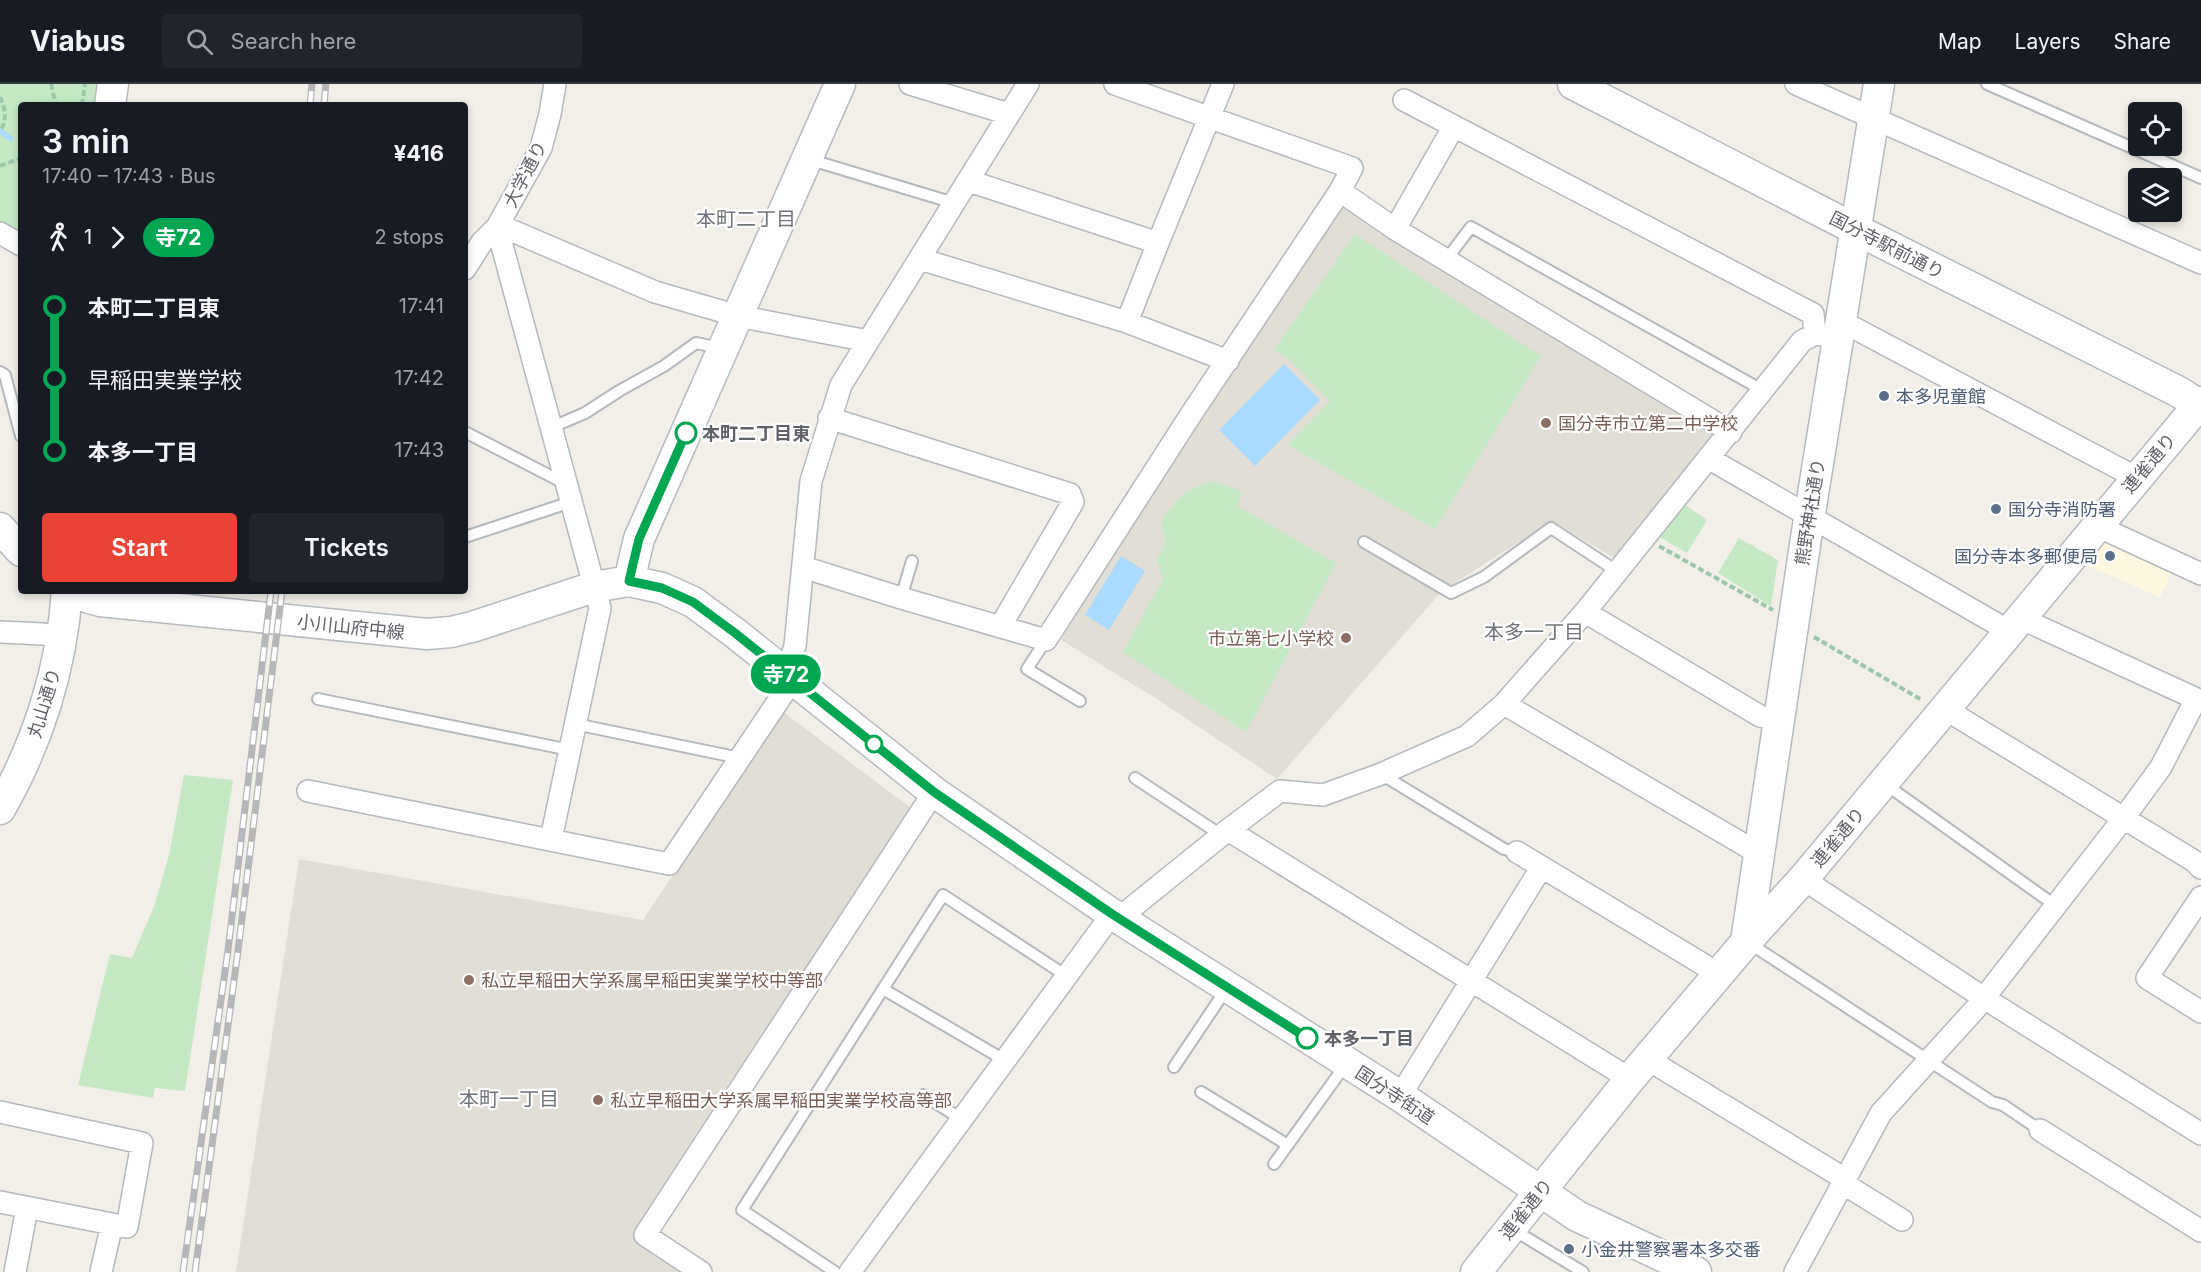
<!DOCTYPE html>
<html lang="en">
<head>
<meta charset="utf-8">
<style>
  :root { --surface:#171b24; --page:#20242c; --text:#f1f3f6; --muted:#9ea1a6; --line:#363941; --accent:#ea4335 }
  body { margin:0; font-family:Inter,"Noto Sans JP",sans-serif; background:var(--page); color:var(--text); height:100vh; display:flex; flex-direction:column; font-size:22px; white-space:nowrap }
  * { box-sizing:border-box; margin:0 }
  p { font-size:20px; color:var(--muted) }
  .icon { flex:none; width:33px; height:33px; fill:none; stroke:currentColor; stroke-width:2; stroke-linecap:round; stroke-linejoin:round }
  .map { position:relative; flex:1; overflow:hidden }
  .side { position:absolute; left:18px; top:18px; width:450px; height:492px; display:flex; flex-direction:column; background:var(--surface); border-radius:6px; box-shadow:0 3px 9px #0003 }
  .side>* { flex:none }
  .badge { padding:0 12px; border-radius:20px; font-size:21px; line-height:39px }
  .controls { position:absolute; left:2128px; top:18px; display:grid; gap:12px }
  .controls a { display:grid; place-items:center; width:54px; height:54px; border-radius:6px; background:var(--surface); box-shadow:0 3px 9px #0003; font-size:30px }
  .map>.badge { position:absolute; translate:-50% -50%; box-shadow:0 0 0 3px #fff }
  .legs { display:flex; align-items:center; gap:9px; height:66px; padding:0 24px; font-size:20px }
  .legs p { margin-inline-start:auto }
  .head { display:flex; align-items:center; justify-content:space-between; height:102px; padding:0 24px }
  h1 { font-size:33px; font-weight:600; line-height:45px }
  .button { display:flex; gap:12px; margin-top:auto; padding:12px 24px }
  .button a { flex:1; height:69px; border-radius:6px; background:var(--accent); color:#fff; font-size:24px; font-weight:600; line-height:69px; text-align:center }
  .button a+a { background:var(--page); color:var(--text) }
  ul { padding:0 24px; list-style:none }
  li { display:flex; align-items:center; gap:21px; height:72px; font-size:22px }
  li i { display:grid; place-items:center; width:9px; height:100%; margin:0 8px; background:currentColor }
  li i::after { content:''; width:15px; height:15px; margin:-8px; border:4px solid; border-radius:50%; background:var(--surface) }
  li p { margin-inline-start:auto }
  li:first-child i { background:linear-gradient(#0000 50%,currentColor 0) }
  li:last-child i { background:linear-gradient(currentColor 50%,#0000 0) }
  header { display:flex; align-items:center; gap:36px; box-sizing:border-box; height:84px; padding:0 30px; background:var(--surface); border-bottom:2px solid var(--line) }
  header strong { font-size:28px }
  nav { display:flex; gap:33px; margin-inline-start:auto; font-size:21px }
  .search { width:420px; height:54px; background:var(--page); display:flex; align-items:center; gap:15px; box-sizing:border-box; padding:0 21px; border-radius:6px; color:var(--muted); font-size:22px }
  .map>svg:first-child { display:block }
  .commercial { fill:#fef7e0 }
  .education { fill:#e1ded6 }
  .green { fill:#c5e8c5 }
  .water { fill:#aadaff }
  .lines { fill:none; stroke-linecap:round; stroke-linejoin:round }
  .stream { stroke:#aadaff; stroke-width:6 }
  .lane-casing { stroke:#b5b8bc; stroke-width:14 }
  .street-casing { stroke:#b5b8bc; stroke-width:24 }
  .secondary-casing { stroke:#b6babf; stroke-width:33 }
  .path { stroke:#9cc7a9; stroke-width:4; stroke-dasharray:6 3; stroke-linecap:butt }
  .lane { stroke:#fff; stroke-width:10 }
  .street { stroke:#fff; stroke-width:21 }
  .secondary { stroke:#fff; stroke-width:30 }
  .rail-casing { stroke:#b6b7b8; stroke-width:7 }
  .rail { stroke:#fff; stroke-width:4.5; stroke-dasharray:14; stroke-linecap:butt }
  .line-1-casing { stroke:#fff; stroke-width:14 }
  .line-1 { stroke:#00a651; stroke-width:9 }
  .service-dot { fill:#5c6f8a; stroke:#fff; stroke-width:2 }
  .education-dot { fill:#8d6e63; stroke:#fff; stroke-width:2 }
  .stop-1-dot { fill:#fff; stroke:#00a651; stroke-width:3 }
  .labels { text-anchor:middle; dominant-baseline:central; stroke-width:4.5; stroke-linejoin:round; paint-order:stroke }
  .street-label { font-size:18px; fill:#5f6368; stroke:#fff }
  .service-label { font-size:18px; fill:#4e5e75; stroke:#fff; text-anchor:start }
  .education-label { font-size:18px; fill:#785e54; stroke:#fff; text-anchor:start }
  .stop-label { font-size:18px; font-weight:bold; fill:#5f6368; stroke:#fff; text-anchor:start }
  .neighbourhood-label { font-size:20px; fill:#70757a; stroke:#fff }
</style>
</head>
<body>
<header>
<strong>Viabus</strong>
<div class="search"><svg class="icon" aria-label="search" viewBox="0 0 24 24"><circle cx="10" cy="10" r="6"/><path d="M15 15l6 6"/></svg>Search here</div>
<nav><a>Map</a><a>Layers</a><a>Share</a></nav>
</header>
<div class="map">
<svg width="2201" height="1188" viewBox="0 0 2201 1188">
  <rect width="100%" height="100%" fill="#f1efe8"/>
  <path class="commercial" d="M 2100,454 L 2173,486 L 2160,513 L 2079,478 Z"/>
  <path class="education" d="M 1344,122 L 1731,348 L 1624,480 L 1552,437 L 1442,507 L 1277,695 L 1157,615 L 1061,556 L 1177,362 L 1237,281 L 1296,190 Z
    M 782,627 L 911,724 L 638,1152 L 692,1188 L 236,1188 L 299,775 L 643,836 Z"/>
  <path class="green" d="M 0,0 L 101,0 L 98,21 L 21,21 L 21,152 L 0,140 Z
    M 1355,150 L 1541,272 L 1435,445 L 1288,361 L 1330,317 L 1288,274 L 1274,266 Z
    M 1213,397 L 1242,407 L 1238,422 L 1336,479 L 1246,648 L 1123,568 L 1163,495 L 1157,475 L 1166,459 L 1161,439 C 1175,415 1185,405 1213,397 Z
    M 1685,421 L 1707,436 L 1687,469 L 1656,451 Z
    M 1739,454 L 1778,476 L 1771,522 L 1718,489 Z
    M 184,691 L 233,696 L 185,1007 L 155,1004 L 153,1014 L 78,1001 L 110,870 L 132,874 L 155,820 L 169,771 Z"/>
  <path class="water" d="M 1284,280 L 1320,316 L 1255,382 L 1219,346 Z
    M 1121,472 L 1145,487 L 1109,546 L 1085,531 Z"/>
  <g class="lines">
    <path class="stream" d="M 0,47 L 10,54"/>
    <g class="lane-casing">
      <path id="lane" d="M 1987,0 L 2201,94
        M 808,75 L 954,119
        M 1446,176 L 1471,143 L 1764,307
        M 0,288 L 5,291 L 21,352
        M 550,344 L 585,329 L 619,307 L 664,282 L 696,259 L 720,264
        M 465,348 L 566,400
        M 465,453 L 571,418
        M 1364,458 L 1451,509 L 1484,493 L 1551,444 L 1618,488
        M 901,514 L 912,477
        M 1046,556 L 1027,585 L 1080,617
        M 318,615 L 570,666
        M 575,640 L 740,674
        M 1381,690 L 1504,765 L 1517,768
        M 1135,694 L 1221,751
        M 1885,700 L 2056,822
        M 1749,859 L 1992,1018 L 2003,1021 L 2040,1046
        M 883,905 L 1006,977
        M 1174,983 L 1227,904
        M 1201,1008 L 1288,1061
        M 923,1011 L 963,1036
        M 1274,1080 L 1346,980
        M 1512,1145 L 1583,1188
        M 835,1188 L 742,1126 L 943,811 L 1068,893"/>
    </g>
    <g class="street-casing">
      <path id="street" d="M 910,0 L 1009,30
        M 1796,0 L 2201,179
        M 1404,16 L 1813,230 L 1815,250
        M 969,97 L 1158,159 L 1223,0
        M 1340,107 L 1395,145 L 1731,348
        M 497,143 L 600,524 L 551,755
        M 497,143 L 508,145 L 655,208 L 738,232 L 868,257
        M 1395,145 L 1454,42
        M 0,149 L 21,161
        M 920,175 L 1127,238 L 1228,277
        M 465,185 L 482,158 L 497,143 L 541,64 L 550,30 L 555,0
        M 1841,237 L 2137,394
        M 1127,238 L 1158,159
        M 829,334 L 1070,410 L 1073,418 L 1000,543
        M 1708,374 L 2009,547
        M 2097,442 L 2201,490
        M 803,483 L 901,514 L 1046,556 L 1190,332 L 1340,107 L 1352,84 L 1115,0
        M 1585,528 L 1760,632 L 1778,636
        M 2020,534 L 2201,617
        M 0,548 L 43,550 L 62,554
        M 786,590 L 795,562 L 811,397 L 841,301 L 1028,0
        M 1504,620 L 1758,769
        M 1945,625 L 2194,777 L 2201,784
        M 308,707 L 669,780 L 793,595
        M 1228,746 L 1630,995
        M 1517,768 L 1719,890
        M 1803,795 L 1984,914 L 2201,1050
        M 2201,813 L 2147,894 L 2201,928
        M 1119,834 L 1228,746 L 1280,707 L 1323,711 L 1381,690 L 1467,652 L 1504,620 L 1585,528 L 1802,257 L 1815,250 L 1839,253
        M 1647,975 L 1845,1095 L 1849,1103 L 1902,1136
        M 1400,1012 L 1541,784
        M 0,1028 L 142,1059 L 127,1143 L 112,1140
        M 2040,1046 L 2201,1147
        M 0,1118 L 112,1140 L 101,1188
        M 15,1188 L 27,1124
        M 701,1188 L 645,1151 L 934,708
        M 850,1188 L 1112,830
        M 1795,1188 L 1881,1029 L 1977,923 L 2123,735 L 2161,683 L 2196,615"/>
    </g>
    <g class="secondary-casing">
      <path id="secondary" d="M 1573,0 L 1855,145 L 2179,308 L 2201,322
        M 110,21 L 113,0
        M 0,444 L 21,467
        M 629,497 L 639,455 L 840,0
        M 66,507 L 100,517 L 427,550 L 451,548 L 472,543 L 594,503 L 629,497 L 662,504 L 693,518 L 735,549 L 934,708 L 1112,830 L 1400,1012 L 1577,1132 L 1696,1188
        M 0,725 C 38,659 62,583 67,507
        M 1746,858 L 1806,454 L 1879,0
        M 1476,1188 L 1630,995 L 1746,858 L 1803,795 L 2201,318"/>
    </g>
    <path class="path" d="M 51,0 L 56,21
      M 0,13 C 5,24 8,36 0,47
      M 82,21 L 85,0
      M 0,82 L 21,74
      M 1659,462 L 1773,526
      M 1814,553 L 1922,616"/>
    <use href="#lane" class="lane"/>
    <use href="#street" class="street"/>
    <use href="#secondary" class="secondary"/>
    <g class="rail-casing">
      <path id="rail" d="M 310,21 L 312,0
        M 324,21 L 326,0
        M 183,1188 L 228,866 L 271,507
        M 195,1188 L 238,867 L 282,507"/>
    </g>
    <use href="#rail" class="rail"/>
  </g>
  <g class="lines">
    <g class="line-1-casing">
      <path id="line-1" d="M 686,349 L 639,455 L 629,497 L 662,504 L 693,518 L 735,549 L 934,708 L 1112,830 L 1307,954"/>
    </g>
    <use href="#line-1" class="line-1"/>
  </g>
  <g class="service-dot">
    <circle cx="1884" cy="312" r="6"/>
    <circle cx="1996" cy="425" r="6"/>
    <circle cx="2110" cy="472" r="6"/>
    <circle cx="1569" cy="1165" r="6"/>
  </g>
  <g class="education-dot">
    <circle cx="1546" cy="339" r="6"/>
    <circle cx="1346" cy="554" r="6"/>
    <circle cx="469" cy="896" r="6"/>
    <circle cx="598" cy="1016" r="6"/>
  </g>
  <g class="stop-1-dot">
    <circle cx="686" cy="349" r="10"/>
    <circle cx="874" cy="660" r="8"/>
    <circle cx="1307" cy="954" r="10"/>
  </g>
  <g class="labels">
    <g class="street-label">
      <text transform="translate(525 90) rotate(-63)">大学通り</text>
      <text transform="translate(1887 161) rotate(27)">国分寺駅前通り</text>
      <text transform="translate(2149 379) rotate(-50)">連雀通り</text>
      <text transform="translate(1810 428) rotate(-81)">熊野神社通り</text>
      <text transform="translate(351 543) rotate(6)">小川山府中線</text>
      <text transform="translate(44 619) rotate(-73)">丸山通り</text>
      <text transform="translate(1838 753) rotate(-50)">連雀通り</text>
      <text transform="translate(1395 1011) rotate(33)">国分寺街道</text>
      <text transform="translate(1526 1125) rotate(-51)">連雀通り</text>
    </g>
    <g class="service-label">
      <text x="1896" y="312">本多児童館</text>
      <text x="2008" y="425">国分寺消防署</text>
      <text x="2098" y="472" text-anchor="end">国分寺本多郵便局</text>
      <text x="1581" y="1165">小金井警察署本多交番</text>
    </g>
    <g class="education-label">
      <text x="1558" y="339">国分寺市立第二中学校</text>
      <text x="1334" y="554" text-anchor="end">市立第七小学校</text>
      <text x="481" y="896">私立早稲田大学系属早稲田実業学校中等部</text>
      <text x="610" y="1016">私立早稲田大学系属早稲田実業学校高等部</text>
    </g>
    <g class="stop-label">
      <text x="702" y="349">本町二丁目東</text>
      <text x="1324" y="954">本多一丁目</text>
    </g>
    <g class="neighbourhood-label">
      <text x="746" y="135">本町二丁目</text>
      <text x="1534" y="548">本多一丁目</text>
      <text x="509" y="1015">本町一丁目</text>
    </g>
  </g>
</svg>
<div class="controls">
<a><svg class="icon" aria-label="locate" viewBox="0 0 24 24"><circle cx="12" cy="12" r="6"/><path d="M12 2v4M12 18v4M2 12h4M18 12h4"/></svg></a>
<a><svg class="icon" aria-label="layers" viewBox="0 0 24 24"><path d="M12 4l9 5-9 5-9-5zM3 14l9 5 9-5"/></svg></a>
</div>
<b class="badge" style="left:786px;top:590px;background:#00a651;color:#fff">寺72</b>
<section class="side">
<div class="head"><div><h1>3 min</h1><p>17:40 – 17:43 · Bus</p></div><b>¥416</b></div>
<div class="legs"><svg class="icon" aria-label="walk" viewBox="0 0 24 24"><circle cx="13" cy="4" r="2"/><path d="M13 8l-2 6 4 7M11 14l-3 7M7 12l3-4h3l4 4"/></svg>1<svg class="icon" aria-label="forward" viewBox="0 0 24 24"><path d="M9 5l7 7-7 7"/></svg><b class="badge" style="background:#00a651;color:#fff">寺72</b><p>2 stops</p></div>
<ul>
<li><i style="color:#00a651"></i><b>本町二丁目東</b><p>17:41</p></li>
<li><i style="color:#00a651"></i><span>早稲田実業学校</span><p>17:42</p></li>
<li><i style="color:#00a651"></i><b>本多一丁目</b><p>17:43</p></li>
</ul>
<div class="button"><a>Start</a><a>Tickets</a></div>
</section>
</div>
</body>
</html>
